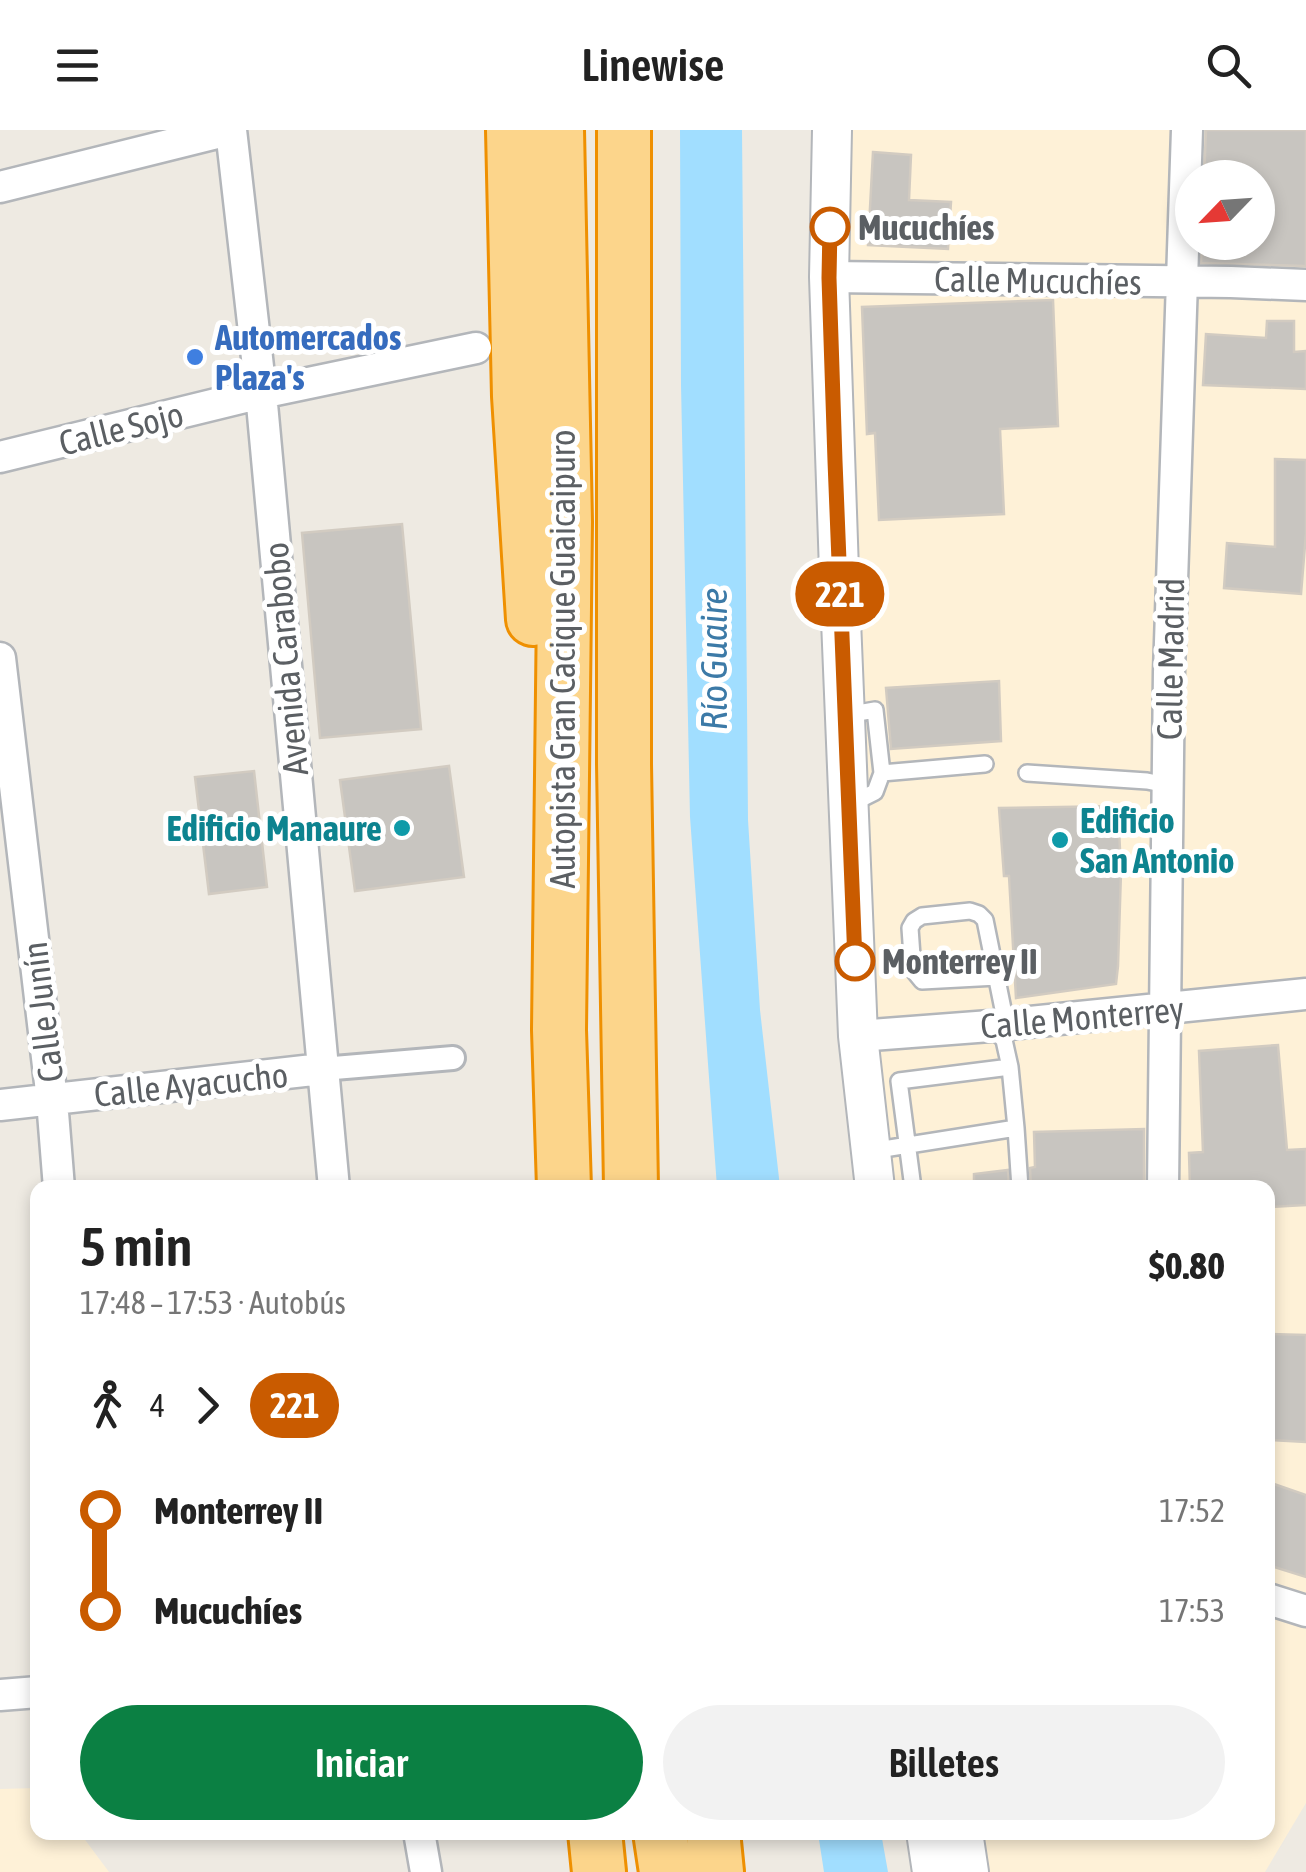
<!DOCTYPE html>
<html lang="es">
<head>
<meta charset="utf-8">
<style>
  :root { --surface:#fff; --page:#f2f2f2; --text:#222; --muted:#767676; --accent:#0b8043 }
  body { margin:0; font-family:"Asap Condensed",sans-serif; background:var(--page); color:var(--text); height:100vh; display:flex; flex-direction:column; font-size:38px; white-space:nowrap }
  * { box-sizing:border-box; margin:0 }
  p { font-size:32px; color:var(--muted) }
  .icon { flex:none; width:55px; height:55px; fill:none; stroke:currentColor; stroke-width:2; stroke-linecap:round; stroke-linejoin:round }
  .map { position:relative; flex:1; overflow:hidden }
  .panel { position:absolute; left:30px; top:1050px; width:1245px; height:660px; display:flex; flex-direction:column; background:var(--surface); border-radius:20px; box-shadow:0 5px 15px #0003 }
  .panel>* { flex:none }
  .badge { padding:0 20px; border-radius:32px; font-size:35px; line-height:65px }
  .needle { width:65px; rotate:245deg }
  .fabs { position:absolute; left:1175px; top:30px; display:grid; gap:20px }
  .fabs a { display:grid; place-items:center; width:100px; height:100px; border-radius:50%; background:var(--surface); box-shadow:0 5px 15px #0003; font-size:50px }
  .map>.badge { position:absolute; translate:-50% -50%; box-shadow:0 0 0 5px #fff }
  .legs { display:flex; align-items:center; gap:15px; height:110px; padding:0 50px; font-size:32px }
  .legs p { margin-inline-start:auto }
  .headline { display:flex; align-items:center; justify-content:space-between; height:170px; padding:0 50px }
  h1 { font-size:55px; font-weight:600; line-height:75px }
  .action { display:flex; gap:20px; margin-top:auto; padding:20px 50px }
  .action a { flex:1; height:115px; border-radius:60px; background:var(--accent); color:#fff; font-size:40px; font-weight:600; line-height:115px; text-align:center }
  .action a+a { background:var(--page); color:var(--text) }
  ul { padding:0 50px; list-style:none }
  li { display:flex; align-items:center; gap:35px; height:100px; font-size:38px }
  li i { display:grid; place-items:center; width:15px; height:100%; margin:0 12px; background:currentColor }
  li i::after { content:''; width:25px; height:25px; margin:-12px; border:8px solid; border-radius:50%; background:var(--surface) }
  li p { margin-inline-start:auto }
  li:first-child i { background:linear-gradient(#0000 50%,currentColor 0) }
  li:last-child i { background:linear-gradient(currentColor 50%,#0000 0) }
  header { display:flex; justify-content:space-between; align-items:center; height:130px; padding:0 50px; background:var(--surface); font-size:45px; font-weight:600 }
  .map>svg:first-child { display:block }
  .commercial { fill:#fef1d7; fill-rule:evenodd }
  .water { fill:#a1deff }
  .building { fill:#c8c5c0; stroke:#d2cbc1; stroke-width:2.5 }
  .lines { fill:none; stroke-linecap:round; stroke-linejoin:round }
  .service-casing { stroke:#b3b6ba; stroke-width:20 }
  .pedestrian-casing { stroke:#b3b6ba; stroke-width:28 }
  .minor-casing { stroke:#b3b6ba; stroke-width:35 }
  .tertiary-casing { stroke:#b3b6ba; stroke-width:42 }
  .motorway-casing { stroke:#ef9001; stroke-width:58 }
  .service { stroke:#fff; stroke-width:15 }
  .pedestrian { stroke:#fff; stroke-width:22 }
  .minor { stroke:#fff; stroke-width:30 }
  .tertiary { stroke:#fff; stroke-width:38 }
  .motorway { stroke:#fcd58b; stroke-width:52 }
  .line-1-casing { stroke:#fff; stroke-width:22 }
  .line-1 { stroke:#c95b00; stroke-width:15 }
  .stop-1-dot { fill:#fff; stroke:#c95b00; stroke-width:5 }
  .shop-dot { fill:#3f7fe0; stroke:#fff; stroke-width:4 }
  .culture-dot { fill:#0f9aa8; stroke:#fff; stroke-width:4 }
  .labels { text-anchor:middle; dominant-baseline:central; stroke-width:10; stroke-linejoin:round; paint-order:stroke }
  .stop-label { font-size:35px; font-weight:bold; fill:#5b5f63; stroke:#fff; text-anchor:start }
  .street-label { font-size:35px; fill:#5b5f63; stroke:#fff }
  .shop-label { font-size:35px; font-weight:bold; fill:#366cbe; stroke:#fff; text-anchor:start }
  .culture-label { font-size:35px; font-weight:bold; fill:#0d838f; stroke:#fff; text-anchor:start }
  .water-label { font-size:38px; font-style:italic; fill:#3c7aa7; stroke:#fff }
</style>
</head>
<body>
<header><svg class="icon" aria-label="menu" viewBox="0 0 24 24"><path d="M4 6h16M4 12h16M4 18h16"/></svg>Linewise<svg class="icon" aria-label="search" viewBox="0 0 24 24"><circle cx="10" cy="10" r="6"/><path d="M15 15l6 6"/></svg></header>
<div class="map">
<svg width="1306" height="1742" viewBox="0 0 1306 1742">
  <rect width="100%" height="100%" fill="#eeeae2"/>
  <path class="commercial" d="M 843,0 L 1306,0 L 1306,1673 L 1265,1742 L 985,1742 L 977,1703 L 1268,1702 L 1268,1058 L 881,1057 L 864,852 ZM 1192,48 L 1258,48 L 1258,112 L 1192,112 Z
    M 37,1658 L 38,1702 L 80,1703 L 109,1742 L 0,1742 L 0,1659 Z"/>
  <path class="water" d="M 680,0 L 742,0 L 748,690 L 760,880 L 780,1057 L 717,1057 L 690,687 L 681,255 Z
    M 818,1703 L 881,1703 L 888,1742 L 824,1742 Z"/>
  <path class="building" d="M 1206,0 L 1306,0 L 1306,136 L 1201,133 L 1202,112 L 1258,112 L 1258,48 L 1204,48 Z
    M 873,22 L 911,25 L 909,70 L 951,72 L 948,119 L 868,115 Z
    M 1053,170 L 1058,296 L 1000,299 L 1004,384 L 879,390 L 875,303 L 867,304 L 862,177 Z
    M 1267,191 L 1294,191 L 1294,222 L 1306,221 L 1306,259 L 1203,255 L 1206,204 L 1266,208 Z
    M 1275,329 L 1306,330 L 1306,403 L 1301,464 L 1224,458 L 1227,413 L 1275,417 Z
    M 402,394 L 421,599 L 320,608 L 302,403 Z
    M 999,551 L 1001,611 L 891,619 L 886,558 Z
    M 449,636 L 464,747 L 355,761 L 340,650 Z
    M 254,641 L 267,757 L 209,764 L 195,647 Z
    M 1118,676 L 1121,742 L 1118,836 L 1116,854 L 1016,868 L 1009,746 L 1004,746 L 999,678 Z
    M 1278,915 L 1287,1020 L 1306,1019 L 1306,1075 L 1268,1077 L 1268,1058 L 1190,1058 L 1189,1023 L 1203,1022 L 1199,921 Z
    M 1144,999 L 1144,1058 L 1031,1058 L 1030,1038 L 1035,1037 L 1034,1002 Z
    M 1008,1040 L 1009,1058 L 974,1058 L 974,1044 Z
    M 1268,1204 L 1306,1205 L 1306,1312 L 1268,1310 Z
    M 1268,1352 L 1306,1365 L 1306,1447 L 1268,1435 Z"/>
  <g class="lines">
    <g class="service-casing">
      <path id="service" d="M 846,585 L 875,580 L 882,643 L 875,662 L 851,674
        M 882,643 L 985,634
        M 1027,643 L 1147,651 L 1167,655
        M 997,847 L 922,851 L 913,840 L 910,798 L 914,791 L 922,786 L 970,781 L 979,784 L 985,790 L 1006,894
        M 1016,998 L 1020,1058
        M 871,1021 L 1016,998 L 1010,937 L 1004,910 L 990,896
        M 913,1058 L 899,951 L 1010,937"/>
    </g>
    <g class="pedestrian-casing">
      <path id="pedestrian" d="M 322,939 L 453,928"/>
    </g>
    <g class="minor-casing">
      <path id="minor" d="M 231,0 L 261,263 L 334,1058
        M 0,57 L 229,0
        M 829,147 L 1231,152 L 1306,155
        M 0,327 L 261,263 L 476,218
        M 0,528 L 52,970 L 59,1058
        M 858,906 L 990,896 L 1306,864
        M 0,975 L 322,939
        M 1163,1058 L 1169,542 L 1187,0
        M 1268,1469 L 1306,1481
        M 0,1565 L 38,1562
        M 419,1702 L 426,1742"/>
    </g>
    <g class="tertiary-casing">
      <path id="tertiary" d="M 832,0 L 829,147 L 839,441 L 858,906 L 875,1058
        M 926,1702 L 932,1742
        M 963,1702 L 969,1742"/>
    </g>
    <g class="motorway-casing">
      <path id="motorway" d="M 513,0 L 519,266 L 533,489
        M 557,0 L 565,392 L 559,900 L 564,1058
        M 624,0 L 624,634 L 631,1058
        M 595,1702 L 599,1742
        M 660,1702 L 666,1742
        M 713,1702 L 717,1742"/>
    </g>
    <use href="#service" class="service"/>
    <use href="#pedestrian" class="pedestrian"/>
    <use href="#minor" class="minor"/>
    <use href="#tertiary" class="tertiary"/>
    <use href="#motorway" class="motorway"/>
  </g>
  <g class="lines">
    <g class="line-1-casing">
      <path id="line-1" d="M 830,97 L 829,148 L 835,331 L 855,831"/>
    </g>
    <use href="#line-1" class="line-1"/>
  </g>
  <g class="stop-1-dot">
    <circle cx="830" cy="97" r="18"/>
    <circle cx="855" cy="831" r="18"/>
  </g>
  <circle class="shop-dot" cx="195" cy="227" r="10"/>
  <g class="culture-dot">
    <circle cx="402" cy="698" r="10"/>
    <circle cx="1060" cy="710" r="10"/>
  </g>
  <g class="labels">
    <g class="stop-label">
      <text x="858" y="97">Mucuchíes</text>
      <text x="882" y="831">Monterrey II</text>
    </g>
    <g class="street-label">
      <text transform="translate(1038 150) rotate(1)">Calle Mucuchíes</text>
      <text transform="translate(121 298) rotate(-14)">Calle Sojo</text>
      <text transform="translate(285 529) rotate(-95)">Avenida Carabobo</text>
      <text transform="translate(562 529) rotate(-90)">Autopista Gran Cacique Guaicaipuro</text>
      <text transform="translate(1170 529) rotate(-89)">Calle Madrid</text>
      <text transform="translate(42 882) rotate(-97)">Calle Junín</text>
      <text transform="translate(1082 887) rotate(-5)">Calle Monterrey</text>
      <text transform="translate(191 954) rotate(-6)">Calle Ayacucho</text>
    </g>
    <g class="shop-label">
      <text x="215" y="207">Automercados<tspan x="215" dy="40">Plaza's</tspan></text>
    </g>
    <g class="culture-label">
      <text x="1080" y="690">Edificio<tspan x="1080" dy="40">San Antonio</tspan></text>
      <text x="382" y="698" text-anchor="end">Edificio Manaure</text>
    </g>
    <g class="water-label">
      <text transform="translate(713 529) rotate(-90)">Río Guaire</text>
    </g>
  </g>
</svg>
<div class="fabs">
<a><svg class="needle" viewBox="-14 -14 28 28"><path d="M0-13l5 13h-10z" fill="#e53935"/><path d="M0 13l5-13h-10z" fill="#767676"/></svg></a>
</div>
<b class="badge" style="left:840px;top:464px;background:#c95b00;color:#fff">221</b>
<section class="panel">
<div class="headline"><div><h1>5 min</h1><p>17:48 – 17:53 · Autobús</p></div><b>$0.80</b></div>
<div class="legs"><svg class="icon" aria-label="walk" viewBox="0 0 24 24"><circle cx="13" cy="4" r="2"/><path d="M13 8l-2 6 4 7M11 14l-3 7M7 12l3-4h3l4 4"/></svg>4<svg class="icon" aria-label="forward" viewBox="0 0 24 24"><path d="M9 5l7 7-7 7"/></svg><b class="badge" style="background:#c95b00;color:#fff">221</b></div>
<ul>
<li><i style="color:#c95b00"></i><b>Monterrey II</b><p>17:52</p></li>
<li><i style="color:#c95b00"></i><b>Mucuchíes</b><p>17:53</p></li>
</ul>
<div class="action"><a>Iniciar</a><a>Billetes</a></div>
</section>
</div>
</body>
</html>
